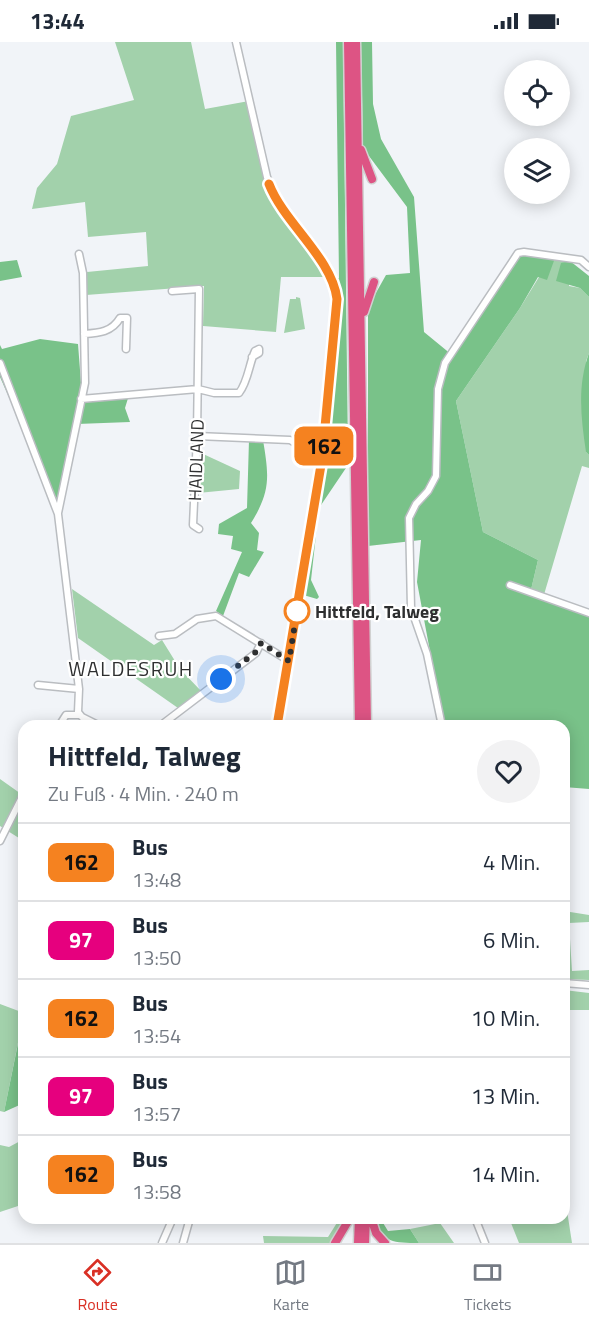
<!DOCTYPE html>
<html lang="de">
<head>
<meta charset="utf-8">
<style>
  :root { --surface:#fff; --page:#f2f2f3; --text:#1f2937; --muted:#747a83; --line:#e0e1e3; --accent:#d93025 }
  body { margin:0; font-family:"Titillium Web",sans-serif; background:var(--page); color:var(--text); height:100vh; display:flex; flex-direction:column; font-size:22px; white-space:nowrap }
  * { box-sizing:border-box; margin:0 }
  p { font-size:20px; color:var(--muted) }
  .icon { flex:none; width:33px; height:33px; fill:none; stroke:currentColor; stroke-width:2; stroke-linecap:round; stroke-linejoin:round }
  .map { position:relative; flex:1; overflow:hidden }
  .panel { position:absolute; left:18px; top:678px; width:552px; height:504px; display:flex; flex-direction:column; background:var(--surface); border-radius:18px; box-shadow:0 3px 15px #0003 }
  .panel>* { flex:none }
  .badge { padding:0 12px; border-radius:9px; font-size:21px; line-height:39px }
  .controls { position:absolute; left:504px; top:18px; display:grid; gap:12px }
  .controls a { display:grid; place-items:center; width:66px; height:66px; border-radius:50%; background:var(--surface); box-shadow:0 3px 15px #0003; font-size:30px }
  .you { position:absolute; width:30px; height:30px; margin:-15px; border:4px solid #fff; border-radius:50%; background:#1a73e8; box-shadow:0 0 0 9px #1a73e833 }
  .map>.badge { position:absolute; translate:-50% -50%; box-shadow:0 0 0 3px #fff }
  .round { display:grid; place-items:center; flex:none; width:63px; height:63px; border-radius:32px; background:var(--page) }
  .summary { display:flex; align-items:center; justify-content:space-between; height:102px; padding:0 30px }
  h1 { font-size:28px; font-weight:700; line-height:45px }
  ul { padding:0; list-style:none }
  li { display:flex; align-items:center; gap:18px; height:78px; padding:0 30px; border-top:2px solid var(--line) }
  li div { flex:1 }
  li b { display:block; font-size:22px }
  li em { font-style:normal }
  li .badge { min-width:66px; font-weight:700; text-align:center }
  .status { display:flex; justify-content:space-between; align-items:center; height:42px; padding:0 30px; background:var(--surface); direction:ltr }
  .status svg { height:16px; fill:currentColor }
  .dock { display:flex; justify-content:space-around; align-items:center; height:84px; border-top:2px solid var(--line); background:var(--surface); font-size:16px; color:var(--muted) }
  .dock a { display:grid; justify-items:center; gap:3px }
  .dock .on { color:var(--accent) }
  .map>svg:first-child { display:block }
  .green { fill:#a2d1ab }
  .forest { fill:#79c289 }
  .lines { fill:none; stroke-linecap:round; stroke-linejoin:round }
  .minor-casing { stroke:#babdc1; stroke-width:9 }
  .highway-casing { stroke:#d1d1d1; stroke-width:11 }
  .minor { stroke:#fff; stroke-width:6 }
  .highway { stroke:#dd5484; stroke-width:8 }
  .line-casing { stroke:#fff; stroke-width:14 }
  .line { stroke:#f58220; stroke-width:9 }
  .walk { stroke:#2e2f30; stroke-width:6; stroke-dasharray:0 10.8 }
  .stop-dot { fill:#fff; stroke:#f58220; stroke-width:3 }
  .labels { text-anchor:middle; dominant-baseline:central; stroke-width:4.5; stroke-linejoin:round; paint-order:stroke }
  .street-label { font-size:18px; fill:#2e2f30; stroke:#fff }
  .stop-label { font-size:18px; font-weight:bold; fill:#2e2f30; stroke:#fff; text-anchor:start }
  .neighbourhood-label { font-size:20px; letter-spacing:1.5px; fill:#2e2f30; stroke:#fff }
</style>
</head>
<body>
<div class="status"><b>13:44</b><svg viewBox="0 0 49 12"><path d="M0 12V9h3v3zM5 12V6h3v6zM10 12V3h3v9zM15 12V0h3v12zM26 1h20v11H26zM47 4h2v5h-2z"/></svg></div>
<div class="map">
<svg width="589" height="1201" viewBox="0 0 589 1201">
  <rect width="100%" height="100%" fill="#f1f4f8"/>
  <path class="green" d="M 115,0 L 191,0 L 205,67 L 249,59 L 271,149 L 330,235 L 281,235 L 276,290 L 203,284 L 204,244 L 86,253 L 87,230 L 148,224 L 146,190 L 88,195 L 85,160 L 32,167 L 37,146 L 57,122 L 71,74 L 134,58 Z
    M 555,216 L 570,219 L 569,244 L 580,246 L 589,255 L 589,311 L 586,319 L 586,410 L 589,413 L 589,426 L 582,424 L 543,556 L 530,552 L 538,518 L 483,490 L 456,359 L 520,266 L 539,235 Z
    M 296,255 L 300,256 L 305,287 L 284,291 L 290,257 L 296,257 Z
    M 201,411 L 240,429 L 239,447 L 198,451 Z
    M 72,547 L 154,603 L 162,598 L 180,627 L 203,651 L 178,666 L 78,596 Z
    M 0,737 L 24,754 L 24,796 L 22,798 L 0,784 Z
    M 564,869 L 589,873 L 589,880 L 569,881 L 572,929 L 589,928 L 589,938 L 564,937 Z
    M 564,948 L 589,951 L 589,968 L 564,968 Z
    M 0,962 L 24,971 L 4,1070 L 0,1069 Z
    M 24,1097 L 24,1162 L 0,1170 L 0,1103 L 9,1105 Z
    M 564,1149 L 572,1201 L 519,1201 L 509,1176 L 564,1176 Z
    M 340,1176 L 346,1176 L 332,1201 L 264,1201 L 263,1194 L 328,1195 Z
    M 440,1181 L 454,1201 L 419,1201 L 410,1187 Z"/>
  <path class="forest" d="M 336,0 L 343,0 L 348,410 L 346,426 L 319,466 L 311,538 L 319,555 L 317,557 L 300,552 L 323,417 L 338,264 L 333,239 L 339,236 Z
    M 361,0 L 372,0 L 373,62 L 381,97 L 414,155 L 424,290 L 452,313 L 521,212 L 555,216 L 547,238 L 538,235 L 520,266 L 456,359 L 483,490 L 538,518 L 530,552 L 589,571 L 589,747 L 564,745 L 564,684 L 444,684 L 417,540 L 421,498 L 368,504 L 368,265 L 386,233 L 410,231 L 407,165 L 363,106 Z
    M 17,218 L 22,235 L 0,239 L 0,220 Z
    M 570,219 L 589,234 L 589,255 L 580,246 L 556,239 L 561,221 Z
    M 40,297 L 78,302 L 81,341 L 57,463 L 0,335 L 0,303 L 2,307 Z
    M 589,311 L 589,413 L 586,410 C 581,376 577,344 589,311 Z
    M 129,353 L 125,366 L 130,380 L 77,382 L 81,357 Z
    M 249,398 L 263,398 C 269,434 271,449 251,481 L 259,491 L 257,508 L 264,510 L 249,535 L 239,531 L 223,574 L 216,569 L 242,510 L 231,507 L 233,494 L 218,492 L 219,482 L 247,466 Z
    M 24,972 L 24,1061 L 4,1070 Z
    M 375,1176 L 380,1176 L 388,1189 L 410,1187 L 419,1201 C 394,1201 382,1201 375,1176 Z"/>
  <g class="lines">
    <g class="minor-casing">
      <path id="minor" d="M 236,0 L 267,135 L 278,161 L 331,235 L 337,257 L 322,417 L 277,684
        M 172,249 L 199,247 L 197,394 L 193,483 L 199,487
        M 84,292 C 99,291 112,290 120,276 L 127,276 L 126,307
        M 0,321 L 58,472 L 79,647 L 78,670 L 82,675 L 100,684
        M 81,357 L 198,347 L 214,351 L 239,351 C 248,340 249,322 255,309 L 259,307 L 259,311 L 252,315
        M 197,394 L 290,398 L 322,417
        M 58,471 L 85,341 L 83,231 L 79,212
        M 510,543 L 589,571
        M 159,594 L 175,592 L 197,577 L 216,574 L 289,619
        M 38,643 L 79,647
        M 59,684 L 66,673 L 79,673
        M 160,684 L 256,611 L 261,601
        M 442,684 L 427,612 L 411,566 L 409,476 L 416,462 L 428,449 L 436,434 L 438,347 L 445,321 L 518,211 L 524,210 L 581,218 L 589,225
        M 0,799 L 24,751
        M 564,941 L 589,943
        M 475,1176 L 485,1201
        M 162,1201 L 173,1176
        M 183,1201 L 190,1176"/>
    </g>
    <g class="highway-casing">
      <path id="highway" d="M 348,0 L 359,684
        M 356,0 L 367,684
        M 361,108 L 372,137
        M 364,270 L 374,240
        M 371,1176 L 376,1191 L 385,1201
        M 335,1201 L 350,1176
        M 358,1201 L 359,1176
        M 365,1201 L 366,1176"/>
    </g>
    <use href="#minor" class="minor"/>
    <use href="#highway" class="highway"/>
  </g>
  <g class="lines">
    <g class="line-casing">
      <path id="line" d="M 269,142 C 284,181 332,216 337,257 L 322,417 L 277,684"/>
    </g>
    <use href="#line" class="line"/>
    <path class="walk" d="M 221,637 L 256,610 L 261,601 L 289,619 L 297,569"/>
  </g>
  <circle class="stop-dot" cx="297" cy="569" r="12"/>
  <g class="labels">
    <g class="street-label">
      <text transform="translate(196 418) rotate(-88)">HAIDLAND</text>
    </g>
    <g class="stop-label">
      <text x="315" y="569">Hittfeld, Talweg</text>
    </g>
    <g class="neighbourhood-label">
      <text x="131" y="626">WALDESRUH</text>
    </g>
  </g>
</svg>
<div class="controls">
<a><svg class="icon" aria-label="locate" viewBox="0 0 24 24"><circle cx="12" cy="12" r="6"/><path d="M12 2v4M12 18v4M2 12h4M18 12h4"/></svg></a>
<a><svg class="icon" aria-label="layers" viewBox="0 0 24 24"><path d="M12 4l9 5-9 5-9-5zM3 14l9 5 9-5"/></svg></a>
</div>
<div class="you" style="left:221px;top:637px"></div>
<b class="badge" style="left:324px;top:404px;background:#f58220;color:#111">162</b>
<section class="panel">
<div class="summary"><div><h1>Hittfeld, Talweg</h1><p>Zu Fuß · 4 Min. · 240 m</p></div><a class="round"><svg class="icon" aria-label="heart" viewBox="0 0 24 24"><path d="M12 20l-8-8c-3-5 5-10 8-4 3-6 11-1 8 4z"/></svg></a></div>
<ul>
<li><span class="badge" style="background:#f58220;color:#111">162</span><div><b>Bus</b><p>13:48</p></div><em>4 Min.</em></li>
<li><span class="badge" style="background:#e6007e;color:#fff">97</span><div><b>Bus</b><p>13:50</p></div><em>6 Min.</em></li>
<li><span class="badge" style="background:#f58220;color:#111">162</span><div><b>Bus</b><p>13:54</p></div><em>10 Min.</em></li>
<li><span class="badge" style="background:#e6007e;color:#fff">97</span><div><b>Bus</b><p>13:57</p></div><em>13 Min.</em></li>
<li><span class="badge" style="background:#f58220;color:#111">162</span><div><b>Bus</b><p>13:58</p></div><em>14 Min.</em></li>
</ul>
</section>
</div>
<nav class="dock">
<a class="on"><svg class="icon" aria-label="directions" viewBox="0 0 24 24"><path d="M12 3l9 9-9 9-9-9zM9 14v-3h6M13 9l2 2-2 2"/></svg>Route</a>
<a><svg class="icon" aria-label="map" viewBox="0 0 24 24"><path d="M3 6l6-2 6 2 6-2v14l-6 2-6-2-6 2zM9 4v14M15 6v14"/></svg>Karte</a>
<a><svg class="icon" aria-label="tickets" viewBox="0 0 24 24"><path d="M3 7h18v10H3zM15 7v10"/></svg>Tickets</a>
</nav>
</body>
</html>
